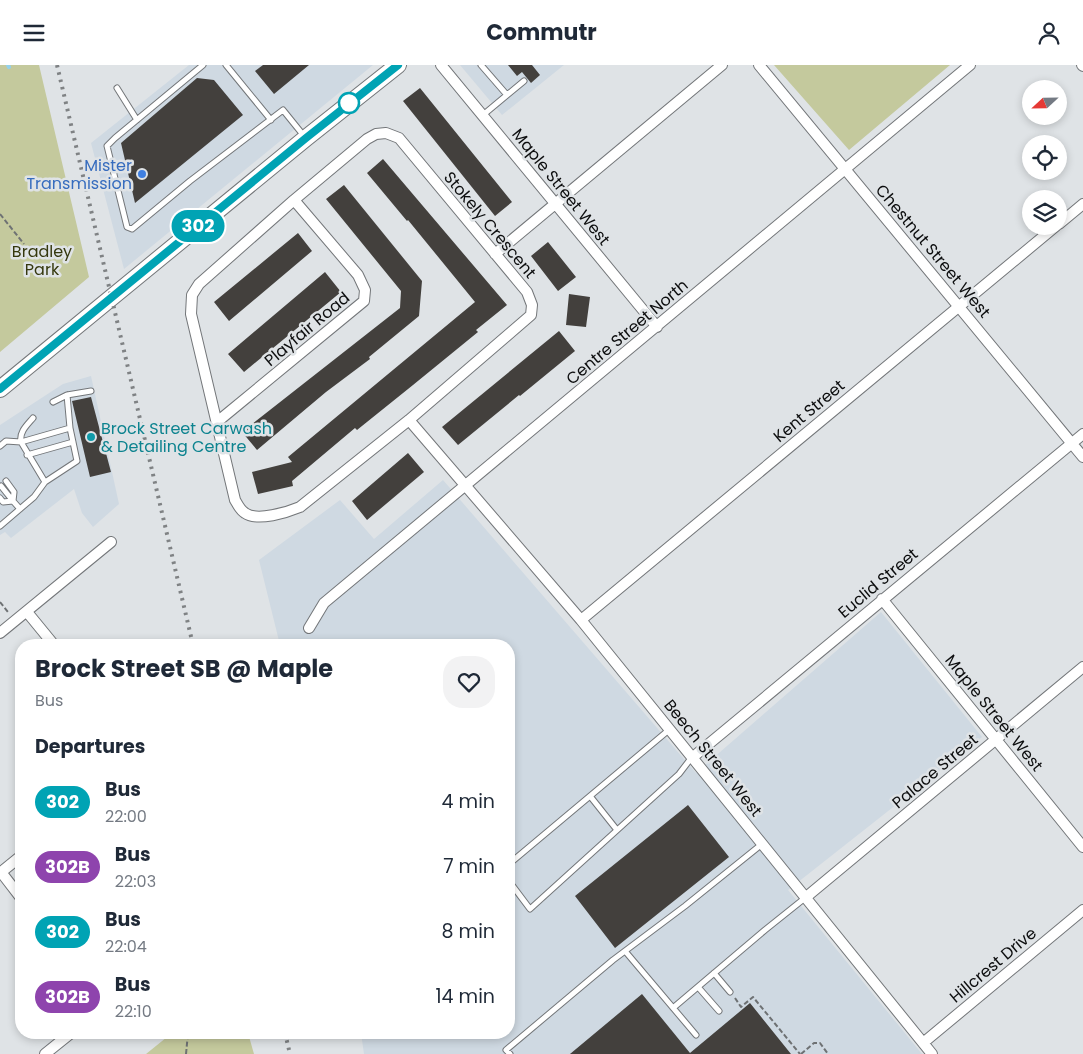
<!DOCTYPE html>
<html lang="en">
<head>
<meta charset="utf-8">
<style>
  :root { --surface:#fff; --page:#f2f2f3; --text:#1f2937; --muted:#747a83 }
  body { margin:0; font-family:Poppins,sans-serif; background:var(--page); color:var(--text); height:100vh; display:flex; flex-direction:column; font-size:19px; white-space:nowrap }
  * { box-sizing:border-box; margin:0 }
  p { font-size:16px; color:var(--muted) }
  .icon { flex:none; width:28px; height:28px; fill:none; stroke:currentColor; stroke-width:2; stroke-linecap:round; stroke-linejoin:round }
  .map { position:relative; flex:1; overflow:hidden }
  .drawer { position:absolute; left:15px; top:574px; width:500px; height:400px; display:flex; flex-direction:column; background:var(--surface); border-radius:20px; box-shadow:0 2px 8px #0003 }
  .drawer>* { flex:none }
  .badge { padding:0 10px; border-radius:16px; font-size:18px; line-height:32px }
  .needle { width:32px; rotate:248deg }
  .buttons { position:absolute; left:1022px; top:15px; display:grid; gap:10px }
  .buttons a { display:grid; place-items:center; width:45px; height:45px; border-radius:50%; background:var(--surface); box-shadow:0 2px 8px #0003; font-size:25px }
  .map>.badge { position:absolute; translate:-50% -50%; box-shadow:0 0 0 2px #fff }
  h2 { padding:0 20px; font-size:19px; line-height:45px }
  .round { display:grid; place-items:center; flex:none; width:52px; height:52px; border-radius:20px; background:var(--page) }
  .headline { display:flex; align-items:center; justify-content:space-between; height:85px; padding:0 20px }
  h1 { font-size:24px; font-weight:700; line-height:38px }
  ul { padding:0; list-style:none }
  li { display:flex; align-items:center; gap:15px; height:65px; padding:0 20px }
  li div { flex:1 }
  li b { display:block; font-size:19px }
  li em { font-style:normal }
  li .badge { min-width:55px; font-weight:700; text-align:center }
  header { display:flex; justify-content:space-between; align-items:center; height:65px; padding:0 20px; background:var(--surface); font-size:22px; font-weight:700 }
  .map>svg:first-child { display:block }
  .built { fill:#cfd9e2 }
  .green { fill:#c4c99d }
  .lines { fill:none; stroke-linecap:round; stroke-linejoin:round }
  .stream { stroke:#94d1eb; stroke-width:4 }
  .building { fill:#43403d }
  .service-casing { stroke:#737679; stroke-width:7 }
  .minor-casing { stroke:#737679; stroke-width:12 }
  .primary-casing { stroke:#737679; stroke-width:18 }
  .path { stroke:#6e7173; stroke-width:2; stroke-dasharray:5 2.5; stroke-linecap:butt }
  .service { stroke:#fff; stroke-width:5 }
  .minor { stroke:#fff; stroke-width:10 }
  .primary { stroke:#fff; stroke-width:16 }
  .rail { stroke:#7f8284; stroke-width:4; stroke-dasharray:2.5 5; stroke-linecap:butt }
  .line-casing { stroke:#fff; stroke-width:11 }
  .line { stroke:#00a3b4; stroke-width:8 }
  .stop-dot { fill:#fff; stroke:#00a3b4; stroke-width:2.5 }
  .shop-dot { fill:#3f7fe0; stroke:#dfe3e6; stroke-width:2 }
  .culture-dot { fill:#0f9aa8; stroke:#dfe3e6; stroke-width:2 }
  .labels { text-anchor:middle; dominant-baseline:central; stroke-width:5; stroke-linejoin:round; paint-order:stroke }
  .shop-label { font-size:16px; fill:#366cbe; stroke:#dfe3e6; text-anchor:end }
  .street-label { font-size:16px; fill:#0c0d0e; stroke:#dfe3e6 }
  .park-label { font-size:16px; fill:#35380e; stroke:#dfe3e6 }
  .culture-label { font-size:16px; fill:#0d838f; stroke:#dfe3e6; text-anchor:start }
</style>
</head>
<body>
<header><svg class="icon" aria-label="menu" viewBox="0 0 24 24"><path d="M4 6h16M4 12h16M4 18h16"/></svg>Commutr<svg class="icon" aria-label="person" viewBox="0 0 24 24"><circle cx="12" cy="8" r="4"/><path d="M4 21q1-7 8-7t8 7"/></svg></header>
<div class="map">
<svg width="1083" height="989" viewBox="0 0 1083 989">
  <rect width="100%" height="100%" fill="#dfe3e6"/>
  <path class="built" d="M 189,0 L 373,0 L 124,204 L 91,78 Z
    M 460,0 L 564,0 L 502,50 Z
    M 91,311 L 119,439 L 93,462 L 82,448 L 74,424 L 11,473 L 5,467 L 0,470 L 0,360 L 63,319 Z
    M 443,415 L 696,708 L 881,547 L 982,672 L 788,825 L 922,989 L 364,989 L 361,968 L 509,968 L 509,580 L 280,580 L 259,495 L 340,435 L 374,474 Z"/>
  <path class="green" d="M 0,0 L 39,0 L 89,212 L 0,287 Z
    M 774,0 L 950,0 L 849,85 Z
    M 172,968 L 248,968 L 254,989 L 146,989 Z"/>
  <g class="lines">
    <path class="stream" d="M 8,0 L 9,2"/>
  </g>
  <path class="building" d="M 263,0 L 309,0 L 274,29 L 255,6 Z
    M 508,0 L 532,0 L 540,10 L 531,18 L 522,7 L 517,11 Z
    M 197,13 L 214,15 L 243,50 L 135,138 L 121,78 Z
    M 420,23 L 512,137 L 495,151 L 403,36 Z
    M 383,94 L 507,240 L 476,265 L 478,267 L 413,320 L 357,365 L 355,363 L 292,416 L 293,421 L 258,429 L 252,407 L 292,397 L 288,392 L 475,237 L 408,155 L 407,156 L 367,108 Z
    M 344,120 L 422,216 L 419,251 L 369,292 L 370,294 L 326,327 L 257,385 L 242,367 L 400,243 L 401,226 L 326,134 Z
    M 298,168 L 312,186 L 229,256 L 214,237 Z
    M 548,177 L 576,212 L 558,226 L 531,191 Z
    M 325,207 L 341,227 L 244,307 L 228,289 Z
    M 569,229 L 590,232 L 586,262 L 566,260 Z
    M 559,266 L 575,286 L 520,331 L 519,330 L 458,380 L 442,362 Z
    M 91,332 L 111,407 L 90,412 L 72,336 Z
    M 408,388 L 424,407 L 367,455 L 352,436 Z
    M 688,740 L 729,792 L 615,883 L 575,831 Z
    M 642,929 L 690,988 L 750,938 L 791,989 L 570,989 Z"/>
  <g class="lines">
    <g class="service-casing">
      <path id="service" d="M 203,0 L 115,73 L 107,81 L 127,162 L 132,164 L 190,116 L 283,45 L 304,71
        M 226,0 L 271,55
        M 481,0 L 507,30 L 483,50
        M 117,23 L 137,55
        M 507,30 L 524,16
        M 53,337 L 67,330
        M 0,381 L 6,376 L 21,377 C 19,367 27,360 33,353
        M 27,390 L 73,377
        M 6,416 L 14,427 L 13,436 L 20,444
        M 45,417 L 77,396 L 70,363
        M 1,421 L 13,436
        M 0,433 L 3,437 L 13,436
        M 0,461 L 34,432 L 45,417 L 21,377 L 70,363 L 67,330 L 91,326
        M 590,731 L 617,765
        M 509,799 L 670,664
        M 509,816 L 530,844 L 679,709 L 692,692
        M 625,886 L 696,970
        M 714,908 L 730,927
        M 698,922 L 719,946
        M 673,943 L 765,865 L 805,833
        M 510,989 L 506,985 L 613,895 L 685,841 L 762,779"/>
    </g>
    <g class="minor-casing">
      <path id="minor" d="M 441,0 L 657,262
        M 759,0 L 1083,392
        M 1082,0 L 1083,1
        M 386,68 L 399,73 L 527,227 L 532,240 L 531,250 L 409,355 L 300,442 C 288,447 257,457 245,448 C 240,445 238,440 235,435 L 191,249 L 192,230 L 199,219 L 294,135 L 367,74 L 376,69 Z
        M 1059,159 L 1083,139
        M 495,189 L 722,0
        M 409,355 L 581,555 L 932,989
        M 217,357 L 364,236 L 365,225 L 358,210 L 294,135
        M 882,534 L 1083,782
        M 27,547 L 54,580
        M 581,555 L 1056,161
        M 309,563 L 324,538 L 970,0
        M 0,568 L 111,477
        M 693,692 L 1083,369
        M 1,807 L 21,833
        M 0,808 L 21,791
        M 805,833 L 1083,602
        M 923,978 L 1083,845
        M 45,989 L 71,968"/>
    </g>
    <g class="primary-casing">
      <path id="primary" d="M 0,324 L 306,73 L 398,0"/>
    </g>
    <path class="path" d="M 0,149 L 24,179
      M 0,537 L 8,547
      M 735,933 L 741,942 L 753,932 L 800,989
      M 186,989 L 188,968
      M 801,989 L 814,978 L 820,978 L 828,989"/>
    <use href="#service" class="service"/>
    <use href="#minor" class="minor"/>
    <use href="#primary" class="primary"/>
    <path class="rail" d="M 57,0 L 193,580
      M 285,968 L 290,989"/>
  </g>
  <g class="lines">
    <g class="line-casing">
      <path id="line" d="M 0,324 L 306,73 L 398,0"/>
    </g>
    <use href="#line" class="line"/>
  </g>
  <circle class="stop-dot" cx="349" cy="38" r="10"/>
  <circle class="shop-dot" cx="142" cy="109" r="5"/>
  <circle class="culture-dot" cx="91" cy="372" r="5"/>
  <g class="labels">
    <g class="shop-label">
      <text x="132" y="100">Mister<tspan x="132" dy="18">Transmission</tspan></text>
    </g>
    <g class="street-label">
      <text transform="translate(561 122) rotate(51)">Maple Street West</text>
      <text transform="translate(490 160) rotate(50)">Stokely Crescent</text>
      <text transform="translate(933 186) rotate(50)">Chestnut Street West</text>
      <text transform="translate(307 264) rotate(-40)">Playfair Road</text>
      <text transform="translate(627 267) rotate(-40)">Centre Street North</text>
      <text transform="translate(809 346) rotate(-40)">Kent Street</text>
      <text transform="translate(878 518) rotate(-40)">Euclid Street</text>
      <text transform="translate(994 648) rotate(51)">Maple Street West</text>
      <text transform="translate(713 693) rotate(51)">Beech Street West</text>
      <text transform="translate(935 706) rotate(-40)">Palace Street</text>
      <text transform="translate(993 900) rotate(-40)">Hillcrest Drive</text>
    </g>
    <g class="park-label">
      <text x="42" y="186">Bradley<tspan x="42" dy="18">Park</tspan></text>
    </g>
    <g class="culture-label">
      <text x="101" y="363">Brock Street Carwash<tspan x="101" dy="18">&amp; Detailing Centre</tspan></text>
    </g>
  </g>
</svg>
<div class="buttons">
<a><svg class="needle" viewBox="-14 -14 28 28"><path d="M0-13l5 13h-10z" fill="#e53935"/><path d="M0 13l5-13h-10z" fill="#747a83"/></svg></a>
<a><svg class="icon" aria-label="locate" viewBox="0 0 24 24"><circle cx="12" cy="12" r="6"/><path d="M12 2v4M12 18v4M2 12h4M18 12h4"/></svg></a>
<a><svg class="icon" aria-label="layers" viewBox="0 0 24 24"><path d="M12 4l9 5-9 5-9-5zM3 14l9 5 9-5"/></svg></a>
</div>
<b class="badge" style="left:198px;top:161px;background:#00a3b4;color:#fff">302</b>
<section class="drawer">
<div class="headline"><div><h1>Brock Street SB @ Maple</h1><p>Bus</p></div><a class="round"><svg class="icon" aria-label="heart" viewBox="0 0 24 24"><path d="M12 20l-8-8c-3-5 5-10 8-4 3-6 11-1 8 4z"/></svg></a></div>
<h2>Departures</h2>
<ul>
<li><span class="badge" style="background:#00a3b4;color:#fff">302</span><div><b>Bus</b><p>22:00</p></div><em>4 min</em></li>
<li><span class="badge" style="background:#8e44ad;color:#fff">302B</span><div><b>Bus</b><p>22:03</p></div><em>7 min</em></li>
<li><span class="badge" style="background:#00a3b4;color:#fff">302</span><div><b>Bus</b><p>22:04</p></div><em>8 min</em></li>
<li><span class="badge" style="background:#8e44ad;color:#fff">302B</span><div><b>Bus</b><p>22:10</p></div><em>14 min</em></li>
</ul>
</section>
</div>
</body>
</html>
